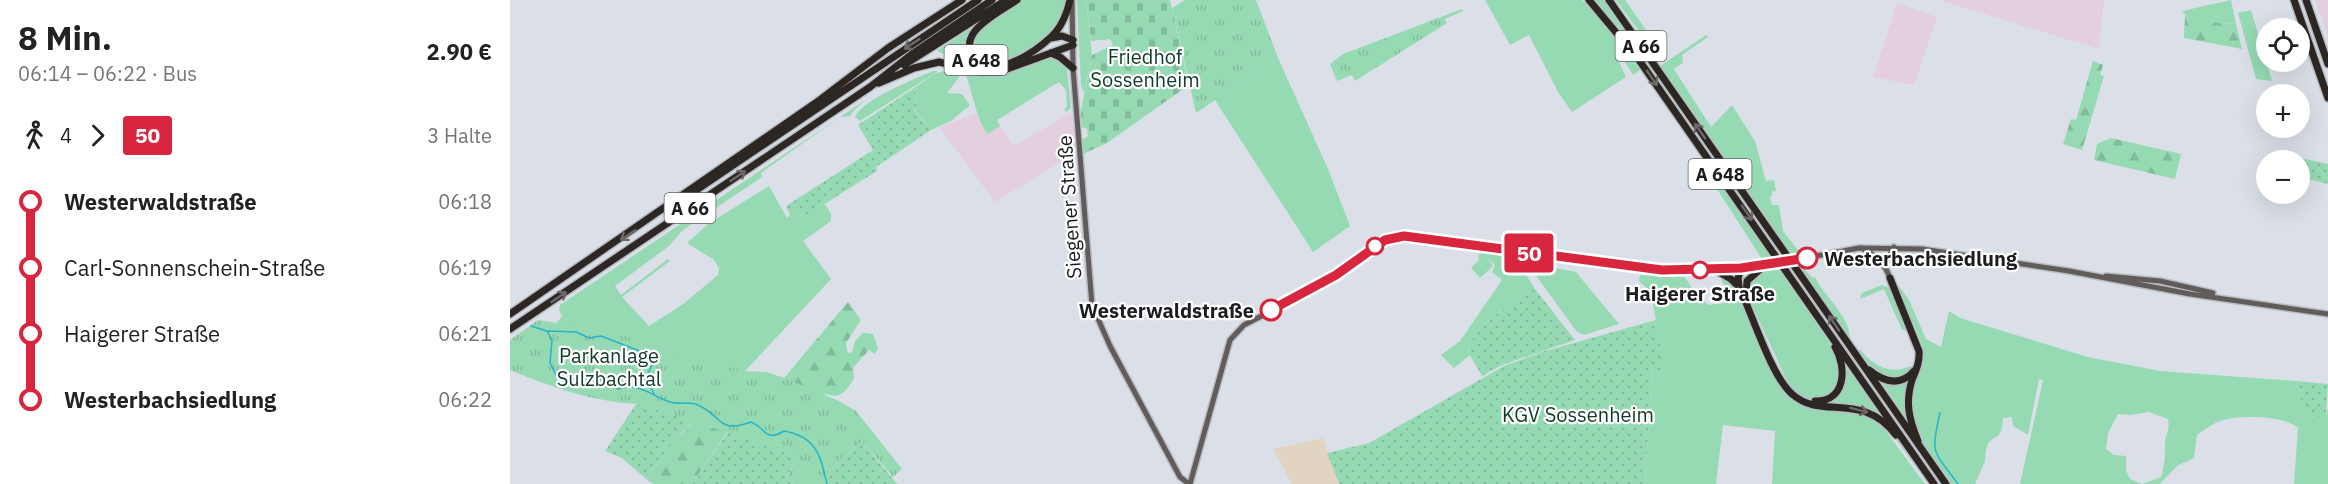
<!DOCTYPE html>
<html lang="de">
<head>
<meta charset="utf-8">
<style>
  :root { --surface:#fff; --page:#f2f2f2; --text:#222; --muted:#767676 }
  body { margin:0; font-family:"IBM Plex Sans",sans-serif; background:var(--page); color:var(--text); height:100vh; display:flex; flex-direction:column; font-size:22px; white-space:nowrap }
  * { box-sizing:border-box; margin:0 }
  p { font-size:20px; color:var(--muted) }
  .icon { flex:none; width:33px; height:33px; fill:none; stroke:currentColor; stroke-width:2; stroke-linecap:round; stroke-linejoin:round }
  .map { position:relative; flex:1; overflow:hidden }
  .side { display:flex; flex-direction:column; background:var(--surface); width:510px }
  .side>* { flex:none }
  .badge { padding:0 12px; border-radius:4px; font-size:21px; line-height:39px }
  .controls { position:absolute; left:1746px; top:18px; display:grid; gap:12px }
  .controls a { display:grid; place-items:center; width:54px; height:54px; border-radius:50%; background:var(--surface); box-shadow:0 6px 24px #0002; font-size:30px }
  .map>.badge { position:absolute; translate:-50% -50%; box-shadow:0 0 0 3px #fff }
  .legs { display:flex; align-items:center; gap:9px; height:66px; padding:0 18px; font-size:20px }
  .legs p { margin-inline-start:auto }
  .head { display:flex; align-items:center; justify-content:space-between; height:102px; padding:0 18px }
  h1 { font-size:33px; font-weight:700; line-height:45px }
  ul { padding:0 18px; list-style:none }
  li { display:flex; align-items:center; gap:21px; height:66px; font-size:22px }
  li i { display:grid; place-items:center; width:9px; height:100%; margin:0 8px; background:currentColor }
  li i::after { content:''; width:15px; height:15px; margin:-8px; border:4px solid; border-radius:50%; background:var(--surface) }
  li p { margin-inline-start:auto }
  li:first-child i { background:linear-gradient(#0000 50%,currentColor 0) }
  li:last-child i { background:linear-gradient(currentColor 50%,#0000 0) }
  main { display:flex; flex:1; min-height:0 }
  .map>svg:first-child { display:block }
  .industrial { fill:#e3cfde }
  .education { fill:#e1d4c1 }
  .grass { fill:#96dab4; fill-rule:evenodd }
  .forest { fill:url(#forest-firs) }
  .cemetery { fill:url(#cemetery-stones) }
  .park { fill:url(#park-tufts) }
  .garden { fill:url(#garden-dots) }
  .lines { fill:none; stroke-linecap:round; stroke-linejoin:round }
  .stream { stroke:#25b4c8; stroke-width:1.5 }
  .secondary-casing { stroke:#b9bdc4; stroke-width:8 }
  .highway-casing { stroke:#b9bdc4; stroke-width:10 }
  .secondary { stroke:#615c5a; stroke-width:5 }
  .highway { stroke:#2d2724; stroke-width:7 }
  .secondary-bridge-casing { stroke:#b9bdc4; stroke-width:8; stroke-linecap:butt }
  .secondary-bridge { stroke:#615c5a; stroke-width:5 }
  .oneway { stroke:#6c6866 }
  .line-1-casing { stroke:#fff; stroke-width:14 }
  .line-1 { stroke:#d7263d; stroke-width:9 }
  .stop-1-dot { fill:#fff; stroke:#d7263d; stroke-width:3 }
  .labels { text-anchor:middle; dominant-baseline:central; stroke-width:4.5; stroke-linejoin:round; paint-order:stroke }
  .shield { fill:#fff; stroke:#606163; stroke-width:1.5 }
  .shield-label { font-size:18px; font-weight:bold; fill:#1c1d20 }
  .park-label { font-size:20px; fill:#113a27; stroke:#fff }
  .street-label { font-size:20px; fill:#1c1d20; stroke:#fff }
  .stop-label { font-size:20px; font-weight:bold; fill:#1c1d20; stroke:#fff; text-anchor:start }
</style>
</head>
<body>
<main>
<section class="side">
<div class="head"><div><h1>8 Min.</h1><p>06:14 – 06:22 · Bus</p></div><b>2.90 €</b></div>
<div class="legs"><svg class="icon" aria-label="walk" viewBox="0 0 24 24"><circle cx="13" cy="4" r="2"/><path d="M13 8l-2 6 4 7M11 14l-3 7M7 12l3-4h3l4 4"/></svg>4<svg class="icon" aria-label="forward" viewBox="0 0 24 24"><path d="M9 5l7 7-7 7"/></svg><b class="badge" style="background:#d7263d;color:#fff">50</b><p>3 Halte</p></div>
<ul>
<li><i style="color:#d7263d"></i><b>Westerwaldstraße</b><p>06:18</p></li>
<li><i style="color:#d7263d"></i><span>Carl-Sonnenschein-Straße</span><p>06:19</p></li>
<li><i style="color:#d7263d"></i><span>Haigerer Straße</span><p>06:21</p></li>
<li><i style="color:#d7263d"></i><b>Westerbachsiedlung</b><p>06:22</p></li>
</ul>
</section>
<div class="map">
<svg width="1818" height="484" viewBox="0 0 1818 484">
  <defs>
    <pattern id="forest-firs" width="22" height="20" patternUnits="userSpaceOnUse" patternTransform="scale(1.5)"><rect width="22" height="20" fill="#96dab4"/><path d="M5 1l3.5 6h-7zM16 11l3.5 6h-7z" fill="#81bb9a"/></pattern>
    <pattern id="cemetery-stones" width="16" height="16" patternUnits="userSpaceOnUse" patternTransform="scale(1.5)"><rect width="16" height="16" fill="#96dab4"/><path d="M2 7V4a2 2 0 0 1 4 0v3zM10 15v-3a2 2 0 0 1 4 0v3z" fill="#81bb9a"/></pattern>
    <pattern id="park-tufts" width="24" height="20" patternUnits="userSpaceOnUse" patternTransform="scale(1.5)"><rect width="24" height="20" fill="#96dab4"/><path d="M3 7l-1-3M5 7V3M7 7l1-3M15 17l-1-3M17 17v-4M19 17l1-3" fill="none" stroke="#81bb9a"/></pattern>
    <pattern id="garden-dots" width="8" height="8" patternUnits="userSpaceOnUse" patternTransform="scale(1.5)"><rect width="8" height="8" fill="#96dab4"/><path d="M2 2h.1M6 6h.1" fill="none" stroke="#81bb9a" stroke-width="1.8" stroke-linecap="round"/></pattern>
  </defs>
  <rect width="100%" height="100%" fill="#dbe0e8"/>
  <path class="industrial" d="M 1433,0 L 1594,0 L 1589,49 L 1432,1 Z
    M 1805,0 L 1818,0 L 1818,37 L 1808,9 Z
    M 1387,3 L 1427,17 L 1404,85 L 1363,77 Z
    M 479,109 L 504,146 L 561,113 L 564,116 L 565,153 L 485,202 L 429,127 Z"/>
  <path class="education" d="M 813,438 L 828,484 L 782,484 L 763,449 Z"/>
  <path class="grass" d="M 513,0 L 557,0 L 550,22 L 542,34 L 512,55 L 487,66 L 470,62 L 465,55 L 462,46 L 467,32 Z
    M 567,0 L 576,0 L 582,55 L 574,93 L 571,86 Z
    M 975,0 L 1072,0 L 1103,34 L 1130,70 L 1123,75 L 1112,58 L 1108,60 L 1116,77 L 1062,112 L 1048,92 L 1019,35 L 1000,45 Z
    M 1084,0 L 1093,0 L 1139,64 L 1137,66 L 1109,28 Z
    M 1106,0 L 1115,0 L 1151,51 L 1153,56 L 1146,60 L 1139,45 Z
    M 1721,0 L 1726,24 C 1710,23 1683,25 1672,11 Z
    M 1741,10 L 1762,81 L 1746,79 L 1728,13 Z
    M 485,11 C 473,21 450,34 458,53 C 460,59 466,64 469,68 L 427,51 Z
    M 1196,35 L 1198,37 L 1172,55 L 1173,63 L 1164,69 L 1201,127 L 1222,105 L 1245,141 L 1256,181 L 1264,180 L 1266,191 L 1262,192 L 1262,196 L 1260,197 L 1262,205 L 1269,205 L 1273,231 L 1290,253 L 1281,254 L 1166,89 L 1161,82 L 1163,79 L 1160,81 L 1150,66 Z
    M 542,57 L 545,58 L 557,68 L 561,108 L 556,112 L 554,109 L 557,107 L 556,90 L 549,82 L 487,120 L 490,126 L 478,134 C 466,120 463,93 456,75 C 447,67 433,65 420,68 C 399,71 351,98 340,116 L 330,117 L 251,173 L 252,177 L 173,230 L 159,246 L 105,286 L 111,295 L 158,259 L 160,261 L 112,297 L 139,326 L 173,304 L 208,275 L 209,268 L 204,260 L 177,243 L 198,224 L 259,186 L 277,218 L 286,209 L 291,217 L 315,204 L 321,214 L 321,221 L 293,241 L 321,279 L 235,371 L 238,376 L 265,387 L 44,326 L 52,316 L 49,310 L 50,305 L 391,76 L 404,70 L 429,64 L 467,75 L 492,75 Z
    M 768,58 L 818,169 L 840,226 L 803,252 L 705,100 Z
    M 436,70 L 450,76 L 437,93 L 452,94 L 460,105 L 441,121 L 421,130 L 404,109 L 407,104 L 404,88 L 424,74 Z
    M 423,71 L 428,71 L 350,121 L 345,117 C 350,101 406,78 423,71 Z
    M 1194,160 L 1261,257 L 1252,259 L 1198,175 L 1192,161 Z
    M 970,249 L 1003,254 L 1025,289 L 1003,301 L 965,332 L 958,351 L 960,355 L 944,368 L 931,355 L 950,341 L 992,280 L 982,272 L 985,265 L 978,259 L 983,266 L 970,278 L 961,268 L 970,259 L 968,260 Z
    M 1016,262 L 1066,272 L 1109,324 L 1074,335 L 1067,332 Z
    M 1299,265 L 1295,270 L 1303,278 L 1305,277 C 1313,295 1342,319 1339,337 L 1289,266 Z
    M 1258,270 L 1270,270 L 1324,349 L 1331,367 L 1329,383 L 1320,395 L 1304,400 L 1299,399 L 1288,394 L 1278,383 L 1241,303 L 1240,281 L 1248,273 Z
    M 1130,275 L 1175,277 L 1183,290 L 1198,305 L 1222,302 L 1209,275 L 1225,285 L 1267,377 L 1287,401 L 1342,410 L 1363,417 L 1385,436 L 1419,484 L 1384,437 L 1372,426 L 1415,484 L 1262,484 L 1265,431 L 1213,425 L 1206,484 L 1135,484 L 1142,370 L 1151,349 L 1141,292 L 1129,281 Z
    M 1384,279 L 1399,300 L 1416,339 L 1431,347 L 1439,311 L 1450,318 L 1578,357 L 1650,371 L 1786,381 L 1792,398 L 1792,406 L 1816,416 L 1818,408 L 1818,484 L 1784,484 L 1788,428 C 1775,415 1730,415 1713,420 C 1703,423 1696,429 1687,435 L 1684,458 L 1667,466 L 1650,484 L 1510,484 L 1533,380 L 1529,379 L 1518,435 L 1503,426 L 1502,417 L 1493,418 C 1492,444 1482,433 1477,446 C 1475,451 1476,456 1475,461 C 1472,469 1468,476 1465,484 L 1441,484 C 1422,456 1397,429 1402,393 C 1404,378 1415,367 1413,353 C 1410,327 1390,304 1384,279 ZM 1639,412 L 1658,419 C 1660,431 1656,433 1655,443 C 1655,456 1655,464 1651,477 L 1632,484 L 1620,479 L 1616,470 L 1616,456 L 1604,455 L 1596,449 L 1598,433 L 1608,414 L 1621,415 Z
    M 1372,285 L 1380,288 L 1400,331 L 1392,330 L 1374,289 L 1350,299 L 1352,293 Z
    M 1348,350 L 1351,350 C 1358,361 1376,373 1391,369 C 1396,368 1400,366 1406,365 C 1385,396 1362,370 1348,350 Z
    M 1337,368 L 1375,418 L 1354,407 L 1314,403 L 1334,380 Z
    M 1401,378 L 1397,418 L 1397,420 L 1370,380 C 1382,383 1390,386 1401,378 Z"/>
  <path class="forest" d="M 1675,15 L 1695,22 L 1726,24 L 1732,49 L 1674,38 Z
    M 1583,61 L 1593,65 L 1590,75 L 1594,76 L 1572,150 L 1553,144 L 1561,119 L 1566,120 Z
    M 1601,138 L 1671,154 L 1665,179 L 1584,160 L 1587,144 Z
    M 338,302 L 351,320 L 336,343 L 337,351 L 339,353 L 342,352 L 345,341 L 353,333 L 363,334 L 368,348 L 365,354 L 359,350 L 343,368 L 344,378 C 337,390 331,400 316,394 L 310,397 L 320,480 L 296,482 L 284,475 L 287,456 L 274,378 Z
    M 188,417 L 219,429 L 182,484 L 143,484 L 136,479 L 156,453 L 160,440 L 171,435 Z"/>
  <path class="cemetery" d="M 576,0 L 660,0 L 679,85 L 597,143 L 573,154 L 573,139 L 578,136 L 577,129 L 572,127 L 571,110 L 582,55 L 603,45 L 600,39 L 581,41 Z"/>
  <path class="park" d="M 675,0 L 746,0 L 768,58 L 686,113 L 662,8 Z
    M 952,9 L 953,11 L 935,19 L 937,23 L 845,81 L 842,75 L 827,81 L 820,64 L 833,54 Z
    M 28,320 L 108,333 L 171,357 L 235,371 L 256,372 L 274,378 L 329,401 L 346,411 L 392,469 L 383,477 L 352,441 L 311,478 L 319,484 L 283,484 L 276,478 L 290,455 L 126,404 C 80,401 42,387 0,370 L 0,340 Z"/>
  <path class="garden" d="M 404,88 L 407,104 L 404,110 L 421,130 L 366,167 L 367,171 L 300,213 L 291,217 L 286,210 L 280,215 L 276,206 L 363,150 L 348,125 Z
    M 1791,158 L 1818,164 L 1818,184 L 1790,177 Z
    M 1025,289 L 1065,340 L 992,365 L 972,376 L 958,352 L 965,332 L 1003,301 Z
    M 1146,320 L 1151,349 L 1151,370 L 1142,370 L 1135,484 L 829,484 L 817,453 L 859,443 L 994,366 L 1035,351 Z
    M 1786,381 L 1818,384 L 1816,416 L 1811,417 L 1796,414 C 1791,404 1790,392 1786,381 Z
    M 126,404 L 184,421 L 170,435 L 161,440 L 156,453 L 136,479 L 112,458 L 95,451 Z
    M 218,432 L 290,455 L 276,477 L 283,484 L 182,484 Z
    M 352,441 L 387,484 L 319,484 L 311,478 Z"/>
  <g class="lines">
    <path class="stream" d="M 21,326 L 37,331 L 42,340 L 40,363 L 46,375 L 64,379 L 89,378 L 108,389 C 130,382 141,396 160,402 C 169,405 180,401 188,405 C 213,416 207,434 241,422 C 255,427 255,443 274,431 C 307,437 310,455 317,484
      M 38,331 L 66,332 L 79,338 L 91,336 L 127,350 L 140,358 L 142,365 L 136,377 L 144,394
      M 1430,413 C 1420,455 1423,450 1448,484"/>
    <g class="secondary-casing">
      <path id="secondary" d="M 562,0 L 563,68 L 582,305 L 600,346 L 670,477 L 679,484
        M 1351,248 C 1366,254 1375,264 1380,278
        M 1285,260 L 1349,248 L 1412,249 L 1559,271 L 1680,294 L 1818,314
        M 1376,268 L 1377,260 L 1384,247
        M 1596,276 L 1650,281 L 1703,293
        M 680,484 L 720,340 L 734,325 L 798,292 L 875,240 L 889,236 L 904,236 C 1023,251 1142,282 1263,264"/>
    </g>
    <g class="highway-casing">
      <path id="highway" d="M 507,0 C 487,14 439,35 469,64 C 491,75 525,52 541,37 C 551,28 557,13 560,0
        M 1079,0 L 1129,60 L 1424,484
        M 1099,0 L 1436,484
        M 1784,0 L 1818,98
        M 1796,0 L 1818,64
        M 541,38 L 552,36 L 563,40
        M 541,53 L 550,57 L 563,68
        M 394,65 L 496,0
        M 369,83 L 404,68 L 429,62 L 470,72 L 489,72 L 563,45
        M 179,195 L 468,0
        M 1205,270 L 1221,279 L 1229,287 C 1242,313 1261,376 1282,394 C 1312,421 1351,390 1386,435
        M 1380,278 L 1409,351 C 1410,362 1406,370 1402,380 C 1395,403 1399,419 1408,441
        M 1229,286 L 1228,278 L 1231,268
        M 1236,296 L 1237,281 L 1254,266
        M 0,314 L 307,102 L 378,48 L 452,0
        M 0,329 L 360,87 L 402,54 L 482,0
        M 1359,370 C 1374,382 1390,387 1404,371
        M 1305,401 C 1336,402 1337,367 1325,347"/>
    </g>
    <use href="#secondary" class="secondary"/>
    <use href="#highway" class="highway"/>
    <g class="secondary-bridge-casing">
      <path id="secondary-bridge" d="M 1263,264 L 1285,260"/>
    </g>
    <use href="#secondary-bridge" class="secondary-bridge"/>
  </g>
  <defs><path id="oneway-shaft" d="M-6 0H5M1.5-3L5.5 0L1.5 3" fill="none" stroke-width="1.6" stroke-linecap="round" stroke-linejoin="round" transform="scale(1.5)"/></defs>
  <g class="oneway">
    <use href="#oneway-shaft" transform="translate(402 44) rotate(147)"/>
    <use href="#oneway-shaft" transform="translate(1142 78) rotate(55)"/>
    <use href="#oneway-shaft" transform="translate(1190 131) rotate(-125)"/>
    <use href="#oneway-shaft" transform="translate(228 176) rotate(-34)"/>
    <use href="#oneway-shaft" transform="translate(1237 213) rotate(55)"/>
    <use href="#oneway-shaft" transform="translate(118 235) rotate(146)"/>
    <use href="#oneway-shaft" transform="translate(49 297) rotate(-34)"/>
    <use href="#oneway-shaft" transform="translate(1324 323) rotate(-124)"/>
    <use href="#oneway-shaft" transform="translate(1349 410) rotate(14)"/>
  </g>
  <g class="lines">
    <g class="line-1-casing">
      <path id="line-1" d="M 761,310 L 826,275 L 875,240 L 894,236 L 1152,270 L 1231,268 L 1297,258"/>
    </g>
    <use href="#line-1" class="line-1"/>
  </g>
  <g class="stop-1-dot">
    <circle cx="865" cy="246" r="8"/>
    <circle cx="1297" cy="258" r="10"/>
    <circle cx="1190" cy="270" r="8"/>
    <circle cx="761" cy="310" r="10"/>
  </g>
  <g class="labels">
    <g class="shield">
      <rect x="1105.5" y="31" width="51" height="30" rx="4.5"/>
      <rect x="434.5" y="45" width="63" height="30" rx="4.5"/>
      <rect x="1178.5" y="159" width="63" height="30" rx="4.5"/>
      <rect x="154.5" y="193" width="51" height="30" rx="4.5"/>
    </g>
    <g class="shield-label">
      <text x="1131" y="46">A 66</text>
      <text x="466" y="60">A 648</text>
      <text x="1210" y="174">A 648</text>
      <text x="180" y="208">A 66</text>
    </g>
    <g class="park-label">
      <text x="635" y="56">Friedhof<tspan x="635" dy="23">Sossenheim</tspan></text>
      <text x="99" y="355">Parkanlage<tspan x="99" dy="23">Sulzbachtal</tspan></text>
      <text x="1068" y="414">KGV Sossenheim</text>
    </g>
    <g class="street-label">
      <text transform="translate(559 207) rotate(-94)">Siegener Straße</text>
    </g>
    <g class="stop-label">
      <text x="1314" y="258">Westerbachsiedlung</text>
      <text x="1190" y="293" text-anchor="middle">Haigerer Straße</text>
      <text x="744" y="310" text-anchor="end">Westerwaldstraße</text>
    </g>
  </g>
</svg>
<div class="controls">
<a><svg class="icon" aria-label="locate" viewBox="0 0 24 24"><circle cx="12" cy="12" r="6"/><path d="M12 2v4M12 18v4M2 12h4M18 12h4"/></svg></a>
<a>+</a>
<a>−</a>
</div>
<b class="badge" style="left:1019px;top:253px;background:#d7263d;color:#fff">50</b>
</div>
</main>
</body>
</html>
